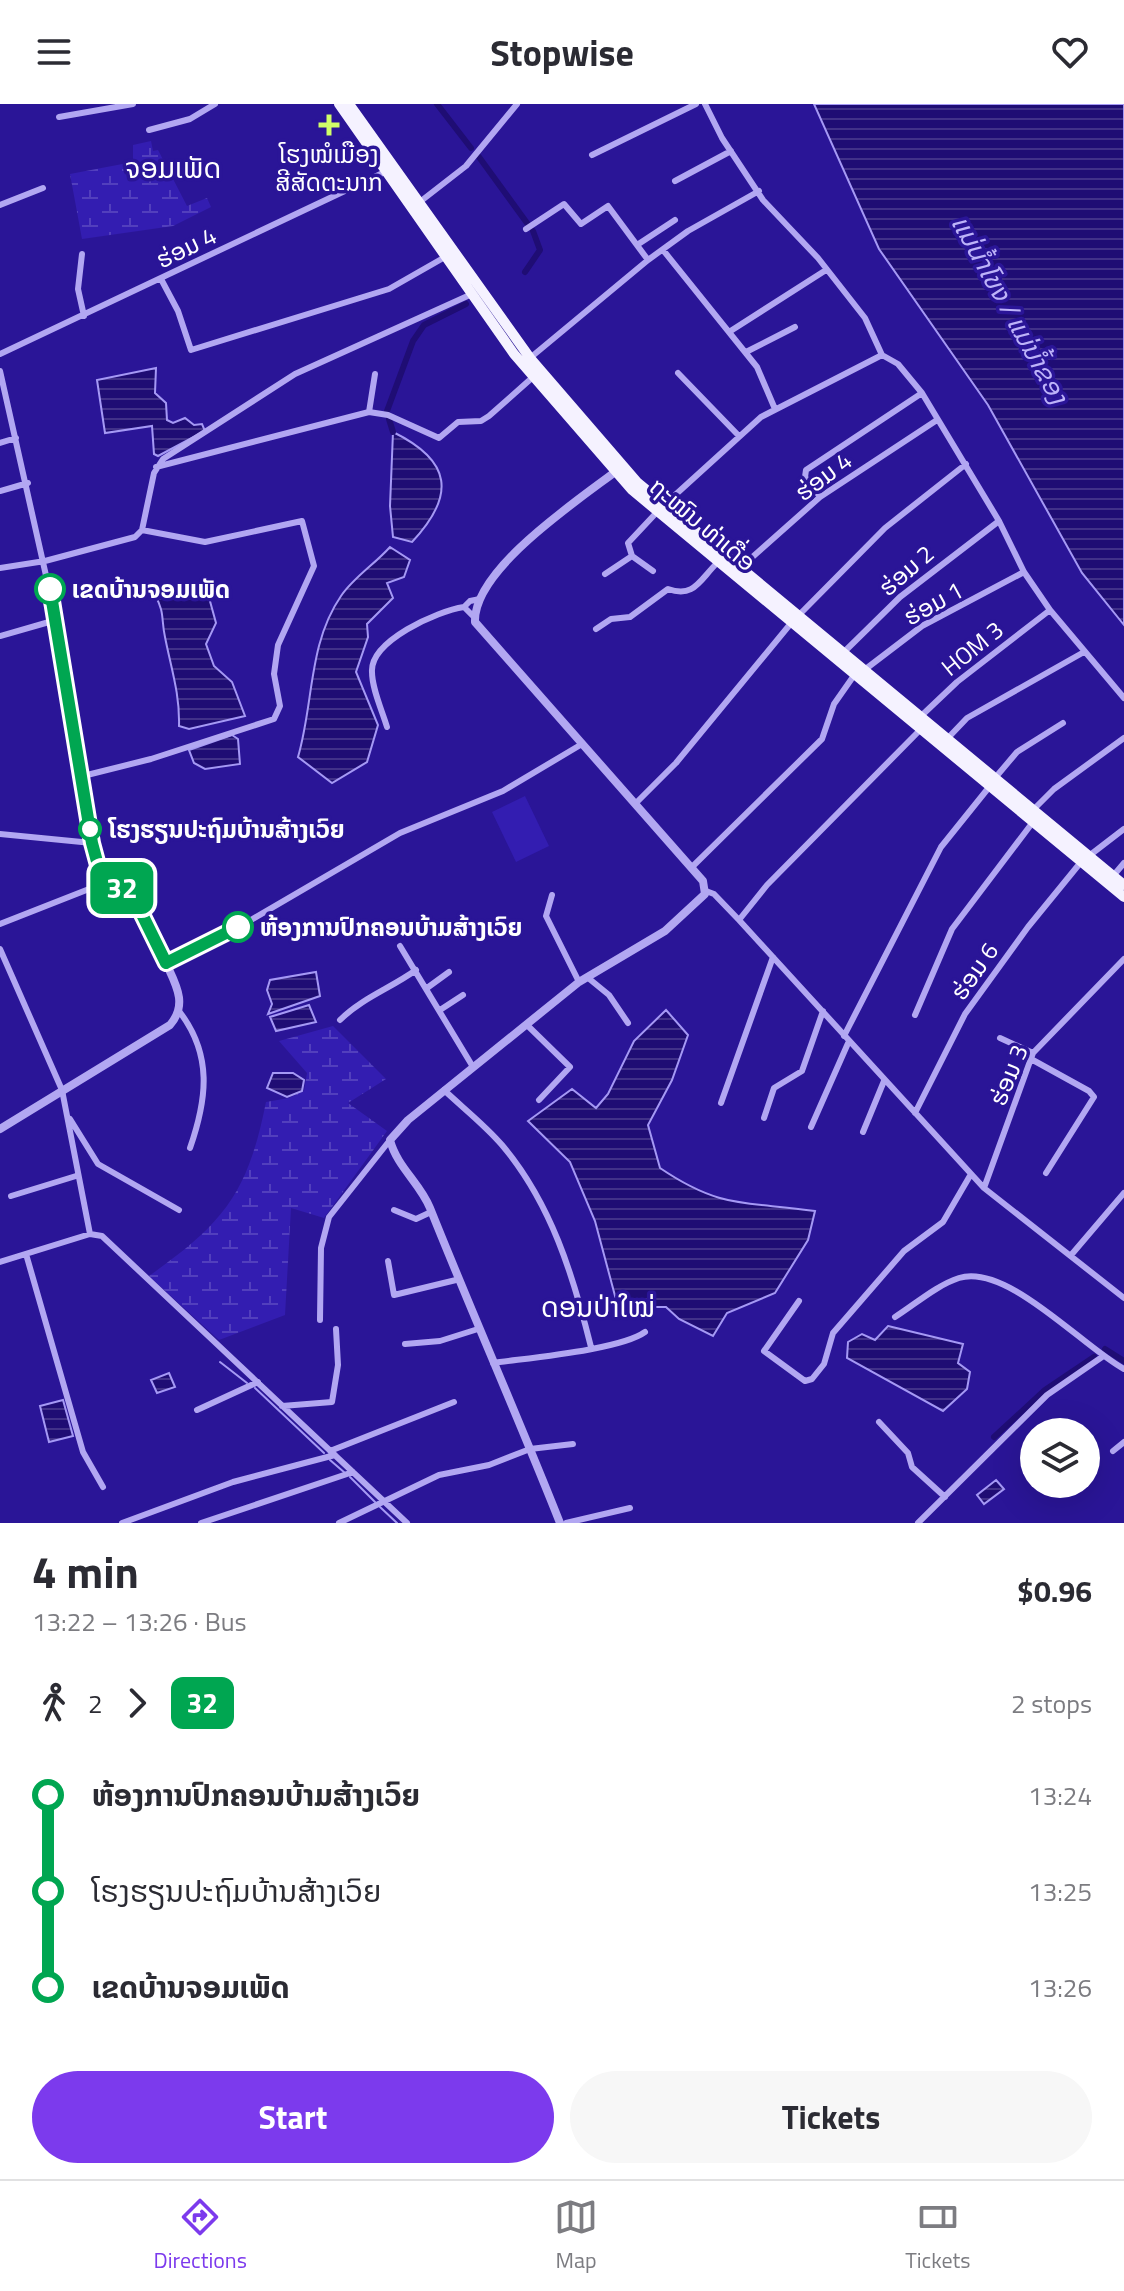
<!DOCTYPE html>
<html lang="en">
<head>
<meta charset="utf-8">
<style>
  :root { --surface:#fff; --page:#f7f7f7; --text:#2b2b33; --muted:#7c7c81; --line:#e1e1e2; --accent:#7c3aed }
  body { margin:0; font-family:"Titillium Web","Noto Sans Lao","Noto Sans Thai",sans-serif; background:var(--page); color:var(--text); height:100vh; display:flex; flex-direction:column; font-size:30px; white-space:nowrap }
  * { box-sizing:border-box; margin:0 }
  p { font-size:26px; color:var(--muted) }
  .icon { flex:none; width:44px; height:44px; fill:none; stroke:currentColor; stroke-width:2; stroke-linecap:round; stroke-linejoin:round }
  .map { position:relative; height:1419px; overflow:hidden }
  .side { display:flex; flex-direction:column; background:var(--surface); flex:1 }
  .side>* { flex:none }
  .badge { padding:0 16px; border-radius:12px; font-size:28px; line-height:52px }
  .buttons { position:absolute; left:1020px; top:1314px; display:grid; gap:16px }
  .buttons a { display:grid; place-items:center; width:80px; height:80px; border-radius:50%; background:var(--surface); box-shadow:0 8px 32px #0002; font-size:40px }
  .map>.badge { position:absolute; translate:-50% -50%; box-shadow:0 0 0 4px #fff }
  .legs { display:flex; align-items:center; gap:12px; height:88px; padding:0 32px; font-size:26px }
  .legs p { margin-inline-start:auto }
  .head { display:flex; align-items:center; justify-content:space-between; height:136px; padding:0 32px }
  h1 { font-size:44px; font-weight:700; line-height:60px }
  .cta { display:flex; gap:16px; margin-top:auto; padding:16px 32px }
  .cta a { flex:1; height:92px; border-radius:48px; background:var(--accent); color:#fff; font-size:32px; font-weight:700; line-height:92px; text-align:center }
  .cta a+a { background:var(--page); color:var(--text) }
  ul { padding:0 32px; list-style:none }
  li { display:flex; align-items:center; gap:28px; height:96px; font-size:30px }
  li i { display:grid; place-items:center; width:12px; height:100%; margin:0 10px; background:currentColor }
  li i::after { content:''; width:20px; height:20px; margin:-10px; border:6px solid; border-radius:50%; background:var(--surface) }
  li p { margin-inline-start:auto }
  li:first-child i { background:linear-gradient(#0000 50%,currentColor 0) }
  li:last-child i { background:linear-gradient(currentColor 50%,#0000 0) }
  header { display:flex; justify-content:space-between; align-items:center; height:104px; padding:0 32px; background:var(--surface); font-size:36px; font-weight:700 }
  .menu { display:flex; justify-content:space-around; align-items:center; height:112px; border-top:2px solid var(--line); background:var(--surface); font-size:22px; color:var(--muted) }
  .menu a { display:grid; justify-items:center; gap:4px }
  .menu .active { color:var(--accent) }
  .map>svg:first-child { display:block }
  .wetland { fill:url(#wetland-marsh) }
  .pitch { fill:#331db1 }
  .water { fill:url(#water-rules); stroke:#a599f5; stroke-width:2 }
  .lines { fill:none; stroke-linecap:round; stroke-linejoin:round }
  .stream { stroke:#a599f5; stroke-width:2 }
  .canal { stroke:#1f0d74; stroke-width:6 }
  .minor { stroke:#b2a7f2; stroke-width:6 }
  .tertiary { stroke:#b2a7f2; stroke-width:8 }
  .primary { stroke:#f5f2ff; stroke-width:10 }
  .line-1-casing { stroke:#fff; stroke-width:18 }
  .line-1 { stroke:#00a651; stroke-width:12 }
  .poi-dot { fill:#d0ff68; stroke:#2a1597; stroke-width:3 }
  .stop-1-dot { fill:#fff; stroke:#00a651; stroke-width:4 }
  .labels { text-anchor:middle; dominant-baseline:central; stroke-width:7; stroke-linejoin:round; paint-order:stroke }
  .poi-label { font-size:24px; fill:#fff; stroke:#2a1597 }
  .street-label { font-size:24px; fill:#fff; stroke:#2a1597 }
  .stop-label { font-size:24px; font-weight:bold; fill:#fff; stroke:#2a1597; text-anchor:start }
  .water-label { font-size:26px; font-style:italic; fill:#bdb3f9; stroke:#2a1597 }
  .quarter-label { font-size:28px; fill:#fff; stroke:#2a1597 }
</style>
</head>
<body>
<header><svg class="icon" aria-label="menu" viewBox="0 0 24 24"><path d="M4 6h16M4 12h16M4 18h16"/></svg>Stopwise<svg class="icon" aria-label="heart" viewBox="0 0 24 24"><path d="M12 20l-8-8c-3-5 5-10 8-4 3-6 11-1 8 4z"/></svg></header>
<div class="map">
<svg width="1124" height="1419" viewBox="0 0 1124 1419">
  <defs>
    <pattern id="wetland-marsh" width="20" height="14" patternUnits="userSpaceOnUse" patternTransform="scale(2)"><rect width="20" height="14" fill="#331db1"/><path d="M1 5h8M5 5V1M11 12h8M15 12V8" fill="none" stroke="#523fbd"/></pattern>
    <pattern id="water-rules" width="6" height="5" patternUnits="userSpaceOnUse" patternTransform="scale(2)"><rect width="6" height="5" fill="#1f0d74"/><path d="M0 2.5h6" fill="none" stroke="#413189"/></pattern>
  </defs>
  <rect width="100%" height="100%" fill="#2a1597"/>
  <path class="wetland" d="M 151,37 L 153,47 L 158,46 L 187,102 L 207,94 L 211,103 L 173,122 L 82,135 L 70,70 L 133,58 L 133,41 Z
    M 333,922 L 386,975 L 348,999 L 387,1027 L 324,1114 L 291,1104 L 285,1211 L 219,1236 L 149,1172 C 224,1119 248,1089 266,998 L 289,994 L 304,987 L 307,969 L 279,937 Z"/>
  <path class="pitch" d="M 525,692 L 549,742 L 516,758 L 492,708 Z"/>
  <path class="water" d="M 814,0 L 1124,0 L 1124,521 L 1082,469 L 988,301 L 879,145 Z
    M 156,264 L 155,289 L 166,299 L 167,316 L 173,319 L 185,314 L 194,321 L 202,320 L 205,327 L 158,352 L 154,350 L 152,322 L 105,329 L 97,276 Z
    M 393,328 C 452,357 456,391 412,438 L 393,433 L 390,402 Z
    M 390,443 L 410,456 L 404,473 L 387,479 L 393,494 L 367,520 L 368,533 L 356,568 L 378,621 L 367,658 L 332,679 L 298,653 C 314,598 308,540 341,492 C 354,473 375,460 390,443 Z
    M 159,484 L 208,490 L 216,519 L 206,540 L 214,562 L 232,578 L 245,612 L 189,625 L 179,622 C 180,590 171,564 165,533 C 161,515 165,509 155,491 Z
    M 232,631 L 238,635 L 240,660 L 205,665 L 194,659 L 189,646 Z
    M 316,868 L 320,892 L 268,910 L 272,900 L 267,886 L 270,876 Z
    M 309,901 L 316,918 L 276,927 L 270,913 Z
    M 666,906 L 688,931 L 672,976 L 648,1021 L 660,1064 C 722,1106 746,1097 815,1107 L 808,1136 L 775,1189 L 727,1209 L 713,1232 L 679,1215 L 666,1203 L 618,1203 L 595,1117 L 570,1058 L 528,1017 L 572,985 L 596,1004 L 608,990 L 634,937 Z
    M 273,969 L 293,969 L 304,976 L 302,987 L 287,993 L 267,984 Z
    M 888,1222 L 963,1240 L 958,1259 L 970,1268 L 967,1285 L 943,1307 L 847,1254 L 848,1238 L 862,1230 L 875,1236 Z
    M 169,1269 L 175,1283 L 157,1289 L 151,1276 Z
    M 63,1296 L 73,1332 L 49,1338 L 40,1302 Z
    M 996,1376 L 1004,1385 L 984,1400 L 977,1391 Z"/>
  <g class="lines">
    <path class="stream" d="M 220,1258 L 247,1279
      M 255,1284 L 324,1349
      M 330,1356 L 345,1369
      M 350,1373 L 375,1398
      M 380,1403 L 397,1419"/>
    <path class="canal" d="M 437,0 L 471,44
      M 479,53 L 527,119
      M 525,168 L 540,146 L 533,127
      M 387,307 L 413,237 L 424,221 L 466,200
      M 389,315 L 393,328
      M 1105,1245 L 1124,1257
      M 994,1333 L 1045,1286 L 1094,1253"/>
    <path class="minor" d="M 705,0 L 722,34 L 763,96 L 818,154 L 865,214 L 882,251 L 898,260 L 922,289 L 999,417 L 1024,468 L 1050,506 L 1124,594
      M 59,13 L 133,0
      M 149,26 L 190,15 L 215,0
      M 592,51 L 696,0
      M 675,77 L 731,47
      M 421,97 L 466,62 L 517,0
      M 0,101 L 43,84
      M 526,125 L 564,100 L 581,120 L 608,102 L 648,156
      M 637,141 L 675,116
      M 663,146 L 757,263 L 775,305
      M 82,150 L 78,185 L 84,212
      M 161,175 L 178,207 L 191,246 L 389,185 L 445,153
      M 729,228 L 826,166
      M 746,248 L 795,223
      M 0,250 L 387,67
      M 530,254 L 648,156 L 688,127 L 759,87
      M 0,267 L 56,516 L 92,739 L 102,769 L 134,794 L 166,859 L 239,823 L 400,729 L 503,687 L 582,640
      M 678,269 L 739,332
      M 369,308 L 375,270
      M 0,339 L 16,334
      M 156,363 L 369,308 L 388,311 L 439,334 L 458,318 L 481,317 L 489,312 L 533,273
      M 0,387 L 28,379
      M 820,393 L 805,373 L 806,366 L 922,289
      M 663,402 L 761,313 L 882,251
      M 142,426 L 154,369 L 163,355 L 295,270 L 472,190
      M 0,464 L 45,457 L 135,433 L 142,426 L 205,438 L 302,417 L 314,462 L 278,541 L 274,570 L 280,602 L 274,615 L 151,655 L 83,672
      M 739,465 L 820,393 L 937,316
      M 653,467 L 632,452 L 628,439 L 657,408
      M 605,470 L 632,452
      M 798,512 L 885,424 L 966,360
      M 474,513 L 464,503 L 470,497 L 480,495
      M 596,525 L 611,515 L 630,513 L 668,485 C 694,494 699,477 717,459
      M 0,532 L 56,516
      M 843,549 L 900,493 L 999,417
      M 863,567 L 922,522 L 1024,468
      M 919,614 L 957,578 L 1050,506
      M 387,623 C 382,606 372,585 372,568 C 370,537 437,507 464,503
      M 947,635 L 967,614 L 1084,548
      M 995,674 L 1017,648 L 1063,619
      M 635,700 L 676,659 L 792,518
      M 1033,706 L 1054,685 L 1124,634
      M 0,730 L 92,739
      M 691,764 L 822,635 L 834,600 L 855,570
      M 1113,772 L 1124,759
      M 706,787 L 714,790 L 739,816 L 984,1084 L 1124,1194
      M 552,791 L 546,812 L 579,878
      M 739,816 L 767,781 L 921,625
      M 0,820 L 112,776
      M 400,842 L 473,963
      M 0,845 L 62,986 L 90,1130 L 102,1132 L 407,1419
      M 587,873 L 609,891 L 628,919
      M 427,884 L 449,868
      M 440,906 L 463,891
      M 179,907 C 213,951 207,995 190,1044
      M 915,911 L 952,825 L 1033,718
      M 340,916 C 362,894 391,884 416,866
      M 527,921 L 570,963 L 539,996
      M 844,932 L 941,743 L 990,682
      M 1000,934 L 1033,949
      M 1031,955 L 1089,987 L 1094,993 L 1046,1069
      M 444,986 C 463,1004 485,1021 502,1041 C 551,1099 573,1171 591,1243
      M 721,999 L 773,853
      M 915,1009 L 965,910 L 1028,823 L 1081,758 L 1124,725
      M 764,1014 L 774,984 L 802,967 L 823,907
      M 70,1015 L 98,1060 L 179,1106
      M 811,1023 L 849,937
      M 863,1028 L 884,977
      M 984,1084 L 1033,949 L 1124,855
      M 11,1092 L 76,1072
      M 394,1106 L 416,1115 L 431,1108
      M 26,1150 L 83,1348 L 103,1383
      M 1072,1150 L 1124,1089
      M 388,1157 L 394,1191 L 456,1176
      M 0,1158 L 90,1130
      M 799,1197 L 764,1247 L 805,1277 L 812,1275 L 824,1260 L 833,1229 L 904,1147 L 943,1118 L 971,1070
      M 895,1213 C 914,1201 937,1181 959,1174 C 1007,1159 1083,1243 1124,1265
      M 320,1216 L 321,1144 L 329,1113 L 390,1036
      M 405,1240 L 440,1237 L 478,1225
      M 493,1259 C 527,1254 620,1246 645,1228
      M 282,1302 L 332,1298 L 338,1261 L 336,1225
      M 197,1306 L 258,1278
      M 879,1318 L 908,1349 L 912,1363 L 945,1393
      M 330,1347 L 454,1298
      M 1113,1347 L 1124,1338
      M 122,1419 L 233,1378 L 335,1351
      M 201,1419 L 353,1368
      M 339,1419 L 439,1371 L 489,1361 L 530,1345 L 573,1340
      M 566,1419 L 630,1404
      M 918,1419 L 1047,1291 L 1102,1253"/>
    <path class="tertiary" d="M 0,1025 L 170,921 C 188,900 176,881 166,859
      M 560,1419 C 518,1313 472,1209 430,1104 C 420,1079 397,1063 390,1036 L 408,1016 L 579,878 L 665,827 L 705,790 L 703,777 L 475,518 C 473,465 580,395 619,365"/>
    <path class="primary" d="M 339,0 L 514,250 L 632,386 L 1124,793
      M 349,0 L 530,254 L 637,378 L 1124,781"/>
  </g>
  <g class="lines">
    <g class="line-1-casing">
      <path id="line-1" d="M 50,485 L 92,739 L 99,765 L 134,794 L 166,859 L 238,823"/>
    </g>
    <use href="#line-1" class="line-1"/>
  </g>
  <path class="poi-dot" d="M325 9h8v8h8v8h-8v8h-8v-8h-8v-8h8z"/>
  <g class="stop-1-dot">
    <circle cx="50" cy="485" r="14"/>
    <circle cx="90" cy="725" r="10"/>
    <circle cx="238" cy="823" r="14"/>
  </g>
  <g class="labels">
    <g class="poi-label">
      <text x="329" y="50">ໂຮງໝໍເມືອງ<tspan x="329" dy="28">ສີສັດຕະນາກ</tspan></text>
    </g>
    <g class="street-label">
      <text transform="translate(186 143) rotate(-26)">ຮ່ອມ 4</text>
      <text transform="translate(823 372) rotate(-37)">ຮ່ອມ 4</text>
      <text transform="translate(703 420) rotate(40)">ຖະໝົນ ທ່າເດື່ອ</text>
      <text transform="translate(906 466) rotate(-41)">ຮ່ອມ 2</text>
      <text transform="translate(933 499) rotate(-29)">ຮ່ອມ 1</text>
      <text transform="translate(972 544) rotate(-39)">HOM 3</text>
      <text transform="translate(974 867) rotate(-55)">ຮ່ອມ 6</text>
      <text transform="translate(1008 971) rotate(-68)">ຮ່ອມ 3</text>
    </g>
    <g class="stop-label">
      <text x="72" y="485">ເຂດບ້ານຈອມເພັດ</text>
      <text x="108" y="725">ໂຮງຮຽນປະຖົມບ້ານສ້າງເວົຍ</text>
      <text x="260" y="823">ຫ້ອງການປົກຄອນບ້າມສ້າງເວົຍ</text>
    </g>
    <g class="water-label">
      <text transform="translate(1010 205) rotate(61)">แม่น้ำโขง / ແມ່ນ້ຳຂອງ</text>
    </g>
    <g class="quarter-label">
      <text x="173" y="63">ຈອມເພັດ</text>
      <text x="598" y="1202">ດອນປ່າໃໝ່</text>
    </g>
  </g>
</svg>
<div class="buttons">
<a><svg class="icon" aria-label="layers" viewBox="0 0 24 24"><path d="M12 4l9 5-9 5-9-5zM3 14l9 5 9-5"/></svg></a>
</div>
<b class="badge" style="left:122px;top:784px;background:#00a651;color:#fff">32</b>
</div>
<section class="side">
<div class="head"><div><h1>4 min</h1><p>13:22 – 13:26 · Bus</p></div><b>$0.96</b></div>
<div class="legs"><svg class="icon" aria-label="walk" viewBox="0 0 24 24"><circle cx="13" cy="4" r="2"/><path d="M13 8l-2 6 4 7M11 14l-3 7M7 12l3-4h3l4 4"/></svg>2<svg class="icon" aria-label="forward" viewBox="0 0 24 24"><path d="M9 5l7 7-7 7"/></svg><b class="badge" style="background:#00a651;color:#fff">32</b><p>2 stops</p></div>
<ul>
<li><i style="color:#00a651"></i><b>ຫ້ອງການປົກຄອນບ້າມສ້າງເວົຍ</b><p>13:24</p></li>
<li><i style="color:#00a651"></i><span>ໂຮງຮຽນປະຖົມບ້ານສ້າງເວົຍ</span><p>13:25</p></li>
<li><i style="color:#00a651"></i><b>ເຂດບ້ານຈອມເພັດ</b><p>13:26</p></li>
</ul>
<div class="cta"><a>Start</a><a>Tickets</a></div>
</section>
<nav class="menu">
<a class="active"><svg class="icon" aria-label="directions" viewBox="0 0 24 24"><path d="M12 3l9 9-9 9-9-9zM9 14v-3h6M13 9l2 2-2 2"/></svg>Directions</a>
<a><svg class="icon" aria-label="map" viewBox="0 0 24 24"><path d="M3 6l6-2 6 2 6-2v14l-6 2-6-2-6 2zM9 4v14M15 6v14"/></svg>Map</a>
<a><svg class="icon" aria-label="tickets" viewBox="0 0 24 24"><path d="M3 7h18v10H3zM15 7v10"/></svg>Tickets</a>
</nav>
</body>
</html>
